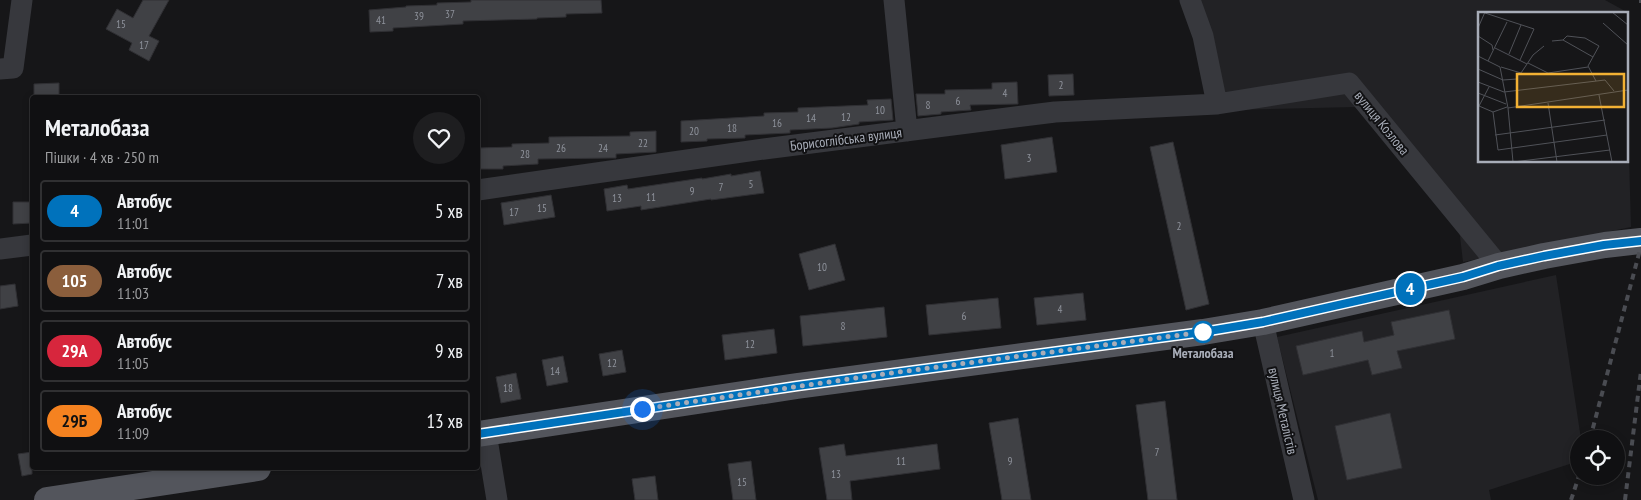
<!DOCTYPE html>
<html lang="uk">
<head>
<meta charset="utf-8">
<style>
  :root { --surface:#101012; --page:#1e1e20; --text:#f1f3f6; --muted:#9c9d9f; --line:#303032 }
  body { margin:0; font-family:"PT Sans Narrow",sans-serif; background:var(--page); color:var(--text); height:100vh; display:flex; flex-direction:column; font-size:19px; white-space:nowrap }
  * { box-sizing:border-box; margin:0 }
  p { font-size:16px; color:var(--muted) }
  .icon { flex:none; width:28px; height:28px; fill:none; stroke:currentColor; stroke-width:2; stroke-linecap:round; stroke-linejoin:round }
  .map { position:relative; flex:1; overflow:hidden }
  .sheet { position:absolute; left:30px; top:95px; width:450px; height:375px; display:flex; flex-direction:column; background:var(--surface); border-radius:5px; box-shadow:0 2px 8px #0003,0 0 0 1px var(--line) }
  .sheet>* { flex:none }
  .badge { padding:0 10px; border-radius:16px; font-size:18px; line-height:32px }
  .fabs { position:absolute; left:1570px; top:430px; display:grid; gap:10px }
  .fabs a { display:grid; place-items:center; width:55px; height:55px; border-radius:50%; background:var(--surface); box-shadow:0 2px 8px #0003,0 0 0 1px var(--line); font-size:25px }
  .you { position:absolute; width:25px; height:25px; margin:-12px; border:4px solid #fff; border-radius:50%; background:#1a73e8; box-shadow:0 0 0 8px #1a73e833 }
  .map>.badge { position:absolute; translate:-50% -50%; box-shadow:0 0 0 2px #fff }
  .round { display:grid; place-items:center; flex:none; width:52px; height:52px; border-radius:26px; background:var(--page) }
  .head { display:flex; align-items:center; justify-content:space-between; height:85px; padding:0 15px }
  h1 { font-size:24px; font-weight:800; line-height:38px }
  ul { padding:0; list-style:none }
  li { display:flex; align-items:center; gap:15px; height:62px; margin:0 10px 8px; padding:0 5px; border:2px solid var(--line); border-radius:5px }
  li div { flex:1 }
  li b { display:block; font-size:19px }
  li em { font-style:normal }
  li .badge { min-width:55px; font-weight:700; text-align:center }
  .map>svg:first-child { display:block }
  .built { fill:#222225 }
  .building { fill:#404145; stroke:#303034 }
  .lines { fill:none; stroke-linecap:round; stroke-linejoin:round }
  .minor { stroke:#37383d; stroke-width:21 }
  .major { stroke:#53555c; stroke-width:26 }
  .rail { stroke:#4a4c52; stroke-width:4; stroke-dasharray:6 5; stroke-linecap:butt }
  .line-casing { stroke:#fff; stroke-width:11 }
  .line { stroke:#0072bc; stroke-width:8 }
  .walk { stroke:#a8adb8; stroke-width:5; stroke-dasharray:0 9 }
  .stop-dot { fill:#fff; stroke:#0072bc; stroke-width:2.5 }
  .labels { text-anchor:middle; dominant-baseline:central; stroke-width:4; stroke-linejoin:round; paint-order:stroke }
  .number-label { font-size:11px; fill:#8e929b }
  .street-label { font-size:14px; fill:#a8adb8; stroke:#111113 }
  .stop-label { font-size:14px; font-weight:bold; fill:#a8adb8; stroke:#111113 }
  .inset-road { fill:none; stroke:#505258; stroke-width:1 }
  .view { fill:#f2b134; fill-opacity:0.15; stroke:#f2b134; stroke-width:2.5 }
  .inset-edge { fill:none; stroke:#a8adb8; stroke-width:2.5 }
</style>
</head>
<body>
<div class="map">
<svg width="1641" height="500" viewBox="0 0 1641 500">
  <rect width="100%" height="100%" fill="#161618"/>
  <path class="built" d="M 1200,0 L 1605,0 L 1625,11 L 1625,14 L 1480,14 L 1480,161 L 1627,161 L 1627,87 L 1631,227 L 1463,262 L 1456,202 L 1355,107 L 1228,110 Z
    M 1556,275 L 1581,439 L 1579,439 L 1579,461 L 1489,490 L 1491,500 L 1318,500 L 1277,337 Z"/>
  <path class="building" d="M 143,0 L 169,0 L 149,36 L 159,41 L 149,61 L 129,50 L 132,43 L 106,29 L 117,9 L 133,18 Z
    M 471,0 L 601,0 L 602,13 L 566,14 L 566,17 L 537,18 L 537,19 L 463,21 L 463,24 L 393,28 L 393,31 L 370,32 L 369,10 L 406,7 L 406,6 L 437,5 L 437,3 L 471,2 Z
    M 1073,74 L 1074,95 L 1049,96 L 1048,75 Z
    M 1017,82 L 1018,104 L 970,105 L 971,110 L 941,112 L 941,114 L 918,116 L 916,94 L 945,94 L 945,90 L 992,89 L 992,83 Z
    M 59,83 L 59,98 L 34,98 L 34,84 Z
    M 891,99 L 893,120 L 859,122 L 859,124 L 832,128 L 790,130 L 790,133 L 745,135 L 745,138 L 707,139 L 707,141 L 681,142 L 681,121 L 764,116 L 764,113 L 798,112 L 798,108 L 868,105 L 867,100 Z
    M 656,131 L 656,152 L 616,154 L 616,158 L 611,158 L 538,159 L 538,164 L 503,166 L 503,169 L 478,169 L 478,148 L 512,147 L 512,144 L 549,143 L 549,137 L 630,136 L 630,132 Z
    M 1052,137 L 1057,172 L 1005,179 L 1001,145 Z
    M 1173,142 L 1209,304 L 1186,310 L 1150,147 Z
    M 760,171 L 764,193 L 711,200 L 711,199 L 641,210 L 641,206 L 607,211 L 604,189 L 627,185 L 628,189 L 702,178 L 702,179 L 731,174 L 731,176 Z
    M 551,195 L 555,217 L 504,225 L 501,203 Z
    M 13,202 L 32,202 L 32,223 L 13,224 Z
    M 835,244 L 845,280 L 809,290 L 799,254 Z
    M 15,284 L 18,306 L 0,309 L 0,286 Z
    M 1083,293 L 1086,320 L 1037,325 L 1034,298 Z
    M 998,298 L 1001,328 L 929,335 L 926,305 Z
    M 884,307 L 887,337 L 803,346 L 800,316 Z
    M 1449,310 L 1455,339 L 1397,351 L 1402,368 L 1372,375 L 1368,360 L 1303,375 L 1296,346 L 1362,331 L 1364,342 L 1394,335 L 1391,322 Z
    M 774,329 L 777,353 L 725,360 L 722,335 Z
    M 622,350 L 626,372 L 603,376 L 599,354 Z
    M 563,356 L 568,382 L 547,386 L 542,360 Z
    M 516,373 L 521,399 L 501,403 L 496,377 Z
    M 1165,401 L 1177,500 L 1148,500 L 1136,405 Z
    M 1390,413 L 1402,468 L 1347,480 L 1335,426 Z
    M 1018,418 L 1031,500 L 1002,500 L 989,423 Z
    M 844,444 L 846,456 L 937,444 L 940,469 L 850,481 L 852,500 L 827,500 L 819,448 Z
    M 32,452 L 32,474 L 22,476 L 18,454 Z
    M 751,461 L 756,500 L 733,500 L 728,464 Z
    M 655,476 L 658,500 L 635,500 L 632,479 Z"/>
  <g class="lines">
    <path class="minor" d="M 894,0 L 907,131
      M 1190,0 L 1203,36 L 1217,104
      M 0,69 L 13,68 L 22,0
      M 478,190 L 764,149 L 1055,112 L 1217,104 L 1349,83 L 1499,266
      M 0,249 L 32,245
      M 1263,322 L 1304,500
      M 486,433 L 497,500"/>
    <path class="major" d="M 478,434 L 797,386 L 1203,332 L 1263,322 L 1463,277 L 1499,266 L 1544,256 L 1605,245 L 1641,241
      M 47,500 L 258,468"/>
    <path class="rail" d="M 1641,0 L 1641,3
      M 1590,439 L 1641,246
      M 1571,500 L 1579,476
      M 1625,500 L 1641,371"/>
  </g>
  <g class="lines">
    <g class="line-casing">
      <path id="line" d="M 478,434 L 797,386 L 1203,332 L 1263,322 L 1463,277 L 1498,266 L 1544,256 L 1604,245 L 1641,241"/>
    </g>
    <use href="#line" class="line"/>
    <path class="walk" d="M 642,409 L 884,374 L 1203,332"/>
  </g>
  <circle class="stop-dot" cx="1203" cy="332" r="10"/>
  <g class="labels">
    <g class="number-label">
      <text x="450" y="14">37</text>
      <text x="419" y="16">39</text>
      <text x="381" y="20">41</text>
      <text x="121" y="24">15</text>
      <text x="144" y="45">17</text>
      <text x="1061" y="85">2</text>
      <text x="1005" y="93">4</text>
      <text x="958" y="101">6</text>
      <text x="928" y="105">8</text>
      <text x="880" y="110">10</text>
      <text x="846" y="117">12</text>
      <text x="811" y="118">14</text>
      <text x="777" y="123">16</text>
      <text x="732" y="128">18</text>
      <text x="694" y="131">20</text>
      <text x="643" y="143">22</text>
      <text x="561" y="148">26</text>
      <text x="603" y="148">24</text>
      <text x="525" y="154">28</text>
      <text x="1029" y="158">3</text>
      <text x="751" y="184">5</text>
      <text x="721" y="187">7</text>
      <text x="692" y="191">9</text>
      <text x="651" y="197">11</text>
      <text x="617" y="198">13</text>
      <text x="542" y="208">15</text>
      <text x="514" y="212">17</text>
      <text x="1179" y="226">2</text>
      <text x="822" y="267">10</text>
      <text x="1060" y="309">4</text>
      <text x="964" y="316">6</text>
      <text x="843" y="326">8</text>
      <text x="750" y="344">12</text>
      <text x="1332" y="353">1</text>
      <text x="612" y="363">12</text>
      <text x="555" y="371">14</text>
      <text x="508" y="388">18</text>
      <text x="1157" y="452">7</text>
      <text x="901" y="461">11</text>
      <text x="1010" y="461">9</text>
      <text x="836" y="474">13</text>
      <text x="742" y="482">15</text>
    </g>
    <g class="street-label">
      <text transform="translate(1382 123) rotate(51)">вулиця Козлова</text>
      <text transform="translate(846 139) rotate(-7)">Борисоглібська вулиця</text>
      <text transform="translate(1283 411) rotate(77)">вулиця Металістів</text>
    </g>
    <g class="stop-label">
      <text x="1203" y="353">Металобаза</text>
    </g>
  </g>
  <g transform="translate(1478 12)">
    <rect width="150" height="150" fill="#161618"/>
    <path class="inset-road" d="M 134,0 L 150,13M 7,1 L 56,17 L 42,48M 125,11 L 150,33M 0,16 L 7,0M 0,24 L 14,33 L 15,38M 85,28 L 115,45M 74,29 L 85,28 L 89,24 L 107,26 L 121,34 L 110,54 L 118,69M 17,36 L 49,52M 31,42 L 43,13M 0,44 L 22,55 L 30,96 L 150,78M 10,49 L 29,10M 50,51 L 70,61 L 110,55M 23,55 L 43,61 L 55,43 L 66,34M 0,57 L 25,68 L 39,67 L 40,62M 0,70 L 26,80 L 127,68 L 136,79M 0,81 L 28,92M 121,83 L 134,150M 70,91 L 79,150M 1,94 L 11,75M 1,94 L 15,100M 30,96 L 35,150M 17,123 L 127,108M 20,138 L 129,123M 20,138 L 15,100 L 29,95M 35,150 L 132,138"/>
    <path class="view" d="M 39,62 L 146,62 L 146,95 L 39,95 Z"/>
    <rect width="150" height="150" class="inset-edge"/>
  </g>
</svg>
<div class="fabs">
<a><svg class="icon" aria-label="locate" viewBox="0 0 24 24"><circle cx="12" cy="12" r="6"/><path d="M12 2v4M12 18v4M2 12h4M18 12h4"/></svg></a>
</div>
<div class="you" style="left:642px;top:409px"></div>
<b class="badge" style="left:1410px;top:289px;background:#0072bc;color:#fff">4</b>
<section class="sheet">
<div class="head"><div><h1>Металобаза</h1><p>Пішки · 4 хв · 250 m</p></div><a class="round"><svg class="icon" aria-label="heart" viewBox="0 0 24 24"><path d="M12 20l-8-8c-3-5 5-10 8-4 3-6 11-1 8 4z"/></svg></a></div>
<ul>
<li><span class="badge" style="background:#0072bc;color:#fff">4</span><div><b>Автобус</b><p>11:01</p></div><em>5 хв</em></li>
<li><span class="badge" style="background:#8b5e3c;color:#fff">105</span><div><b>Автобус</b><p>11:03</p></div><em>7 хв</em></li>
<li><span class="badge" style="background:#d7263d;color:#fff">29A</span><div><b>Автобус</b><p>11:05</p></div><em>9 хв</em></li>
<li><span class="badge" style="background:#f58220;color:#111">29Б</span><div><b>Автобус</b><p>11:09</p></div><em>13 хв</em></li>
</ul>
</section>
</div>
</body>
</html>
